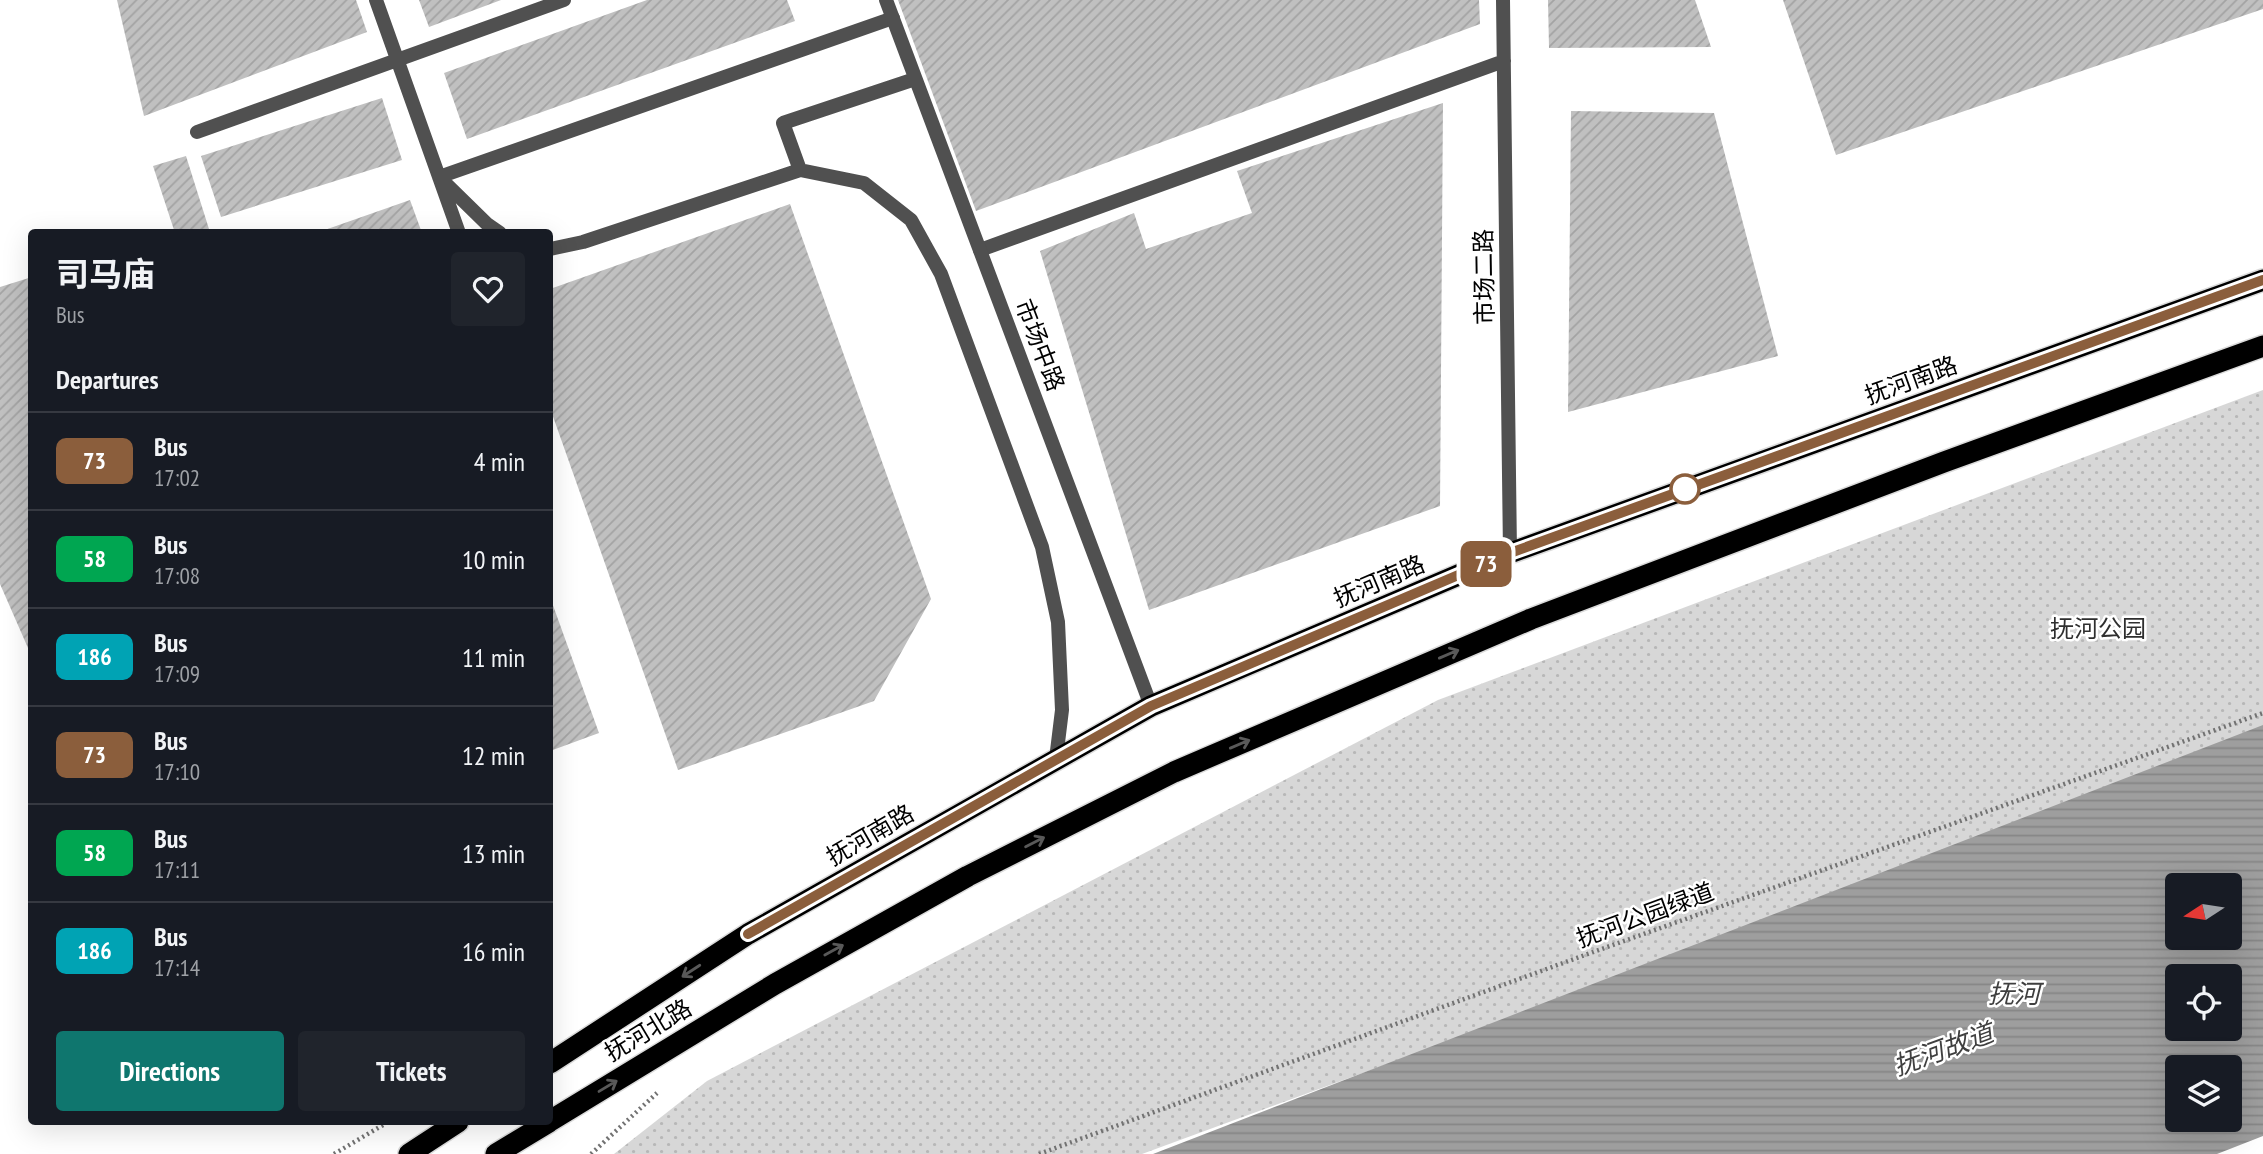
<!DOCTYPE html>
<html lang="en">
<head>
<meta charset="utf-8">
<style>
  :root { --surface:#171b24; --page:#20242c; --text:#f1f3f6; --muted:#9ea1a6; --line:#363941; --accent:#0f766e }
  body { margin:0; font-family:"PT Sans Narrow","Noto Sans SC",sans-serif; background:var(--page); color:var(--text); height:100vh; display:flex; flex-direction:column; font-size:26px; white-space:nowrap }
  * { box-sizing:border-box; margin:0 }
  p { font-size:23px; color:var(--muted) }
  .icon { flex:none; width:38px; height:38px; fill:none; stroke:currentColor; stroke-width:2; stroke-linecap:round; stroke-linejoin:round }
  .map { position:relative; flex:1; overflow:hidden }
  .panel { position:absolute; left:28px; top:229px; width:525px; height:896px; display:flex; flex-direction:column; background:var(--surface); border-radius:7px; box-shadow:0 7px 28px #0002 }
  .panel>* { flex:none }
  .badge { padding:0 14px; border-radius:10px; font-size:24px; line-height:46px }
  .needle { width:46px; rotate:258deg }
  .tools { position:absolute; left:2165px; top:873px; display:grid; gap:14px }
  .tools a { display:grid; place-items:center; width:77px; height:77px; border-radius:7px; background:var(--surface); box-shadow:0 7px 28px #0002; font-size:35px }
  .map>.badge { position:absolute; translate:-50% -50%; box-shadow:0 0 0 4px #fff }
  h2 { padding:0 28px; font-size:26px; line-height:63px }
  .round { display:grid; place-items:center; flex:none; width:74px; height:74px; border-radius:7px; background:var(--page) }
  .headline { display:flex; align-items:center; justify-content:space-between; height:119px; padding:0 28px }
  h1 { font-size:33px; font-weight:700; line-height:52px }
  .cta { display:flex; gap:14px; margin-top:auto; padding:14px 28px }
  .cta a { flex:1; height:80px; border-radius:7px; background:var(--accent); color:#fff; font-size:28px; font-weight:700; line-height:80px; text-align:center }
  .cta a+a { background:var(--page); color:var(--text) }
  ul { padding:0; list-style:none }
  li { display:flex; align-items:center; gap:21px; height:98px; padding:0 28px; border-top:2px solid var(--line) }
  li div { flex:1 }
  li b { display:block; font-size:26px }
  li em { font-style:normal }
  li .badge { min-width:77px; font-weight:700; text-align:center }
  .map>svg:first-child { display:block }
  .park { fill:url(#park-dots) }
  .water { fill:url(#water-rules); fill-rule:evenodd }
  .building { fill:url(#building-hatch) }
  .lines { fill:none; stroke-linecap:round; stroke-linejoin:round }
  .highway-casing { stroke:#dbdbdb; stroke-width:24 }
  .path { stroke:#727272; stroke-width:4.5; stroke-dasharray:2 3.5; stroke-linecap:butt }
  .lane { stroke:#505050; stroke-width:14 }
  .street { stroke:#505050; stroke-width:14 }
  .highway { stroke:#000; stroke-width:21 }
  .oneway { stroke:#595959 }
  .line-casing { stroke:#fff; stroke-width:16 }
  .line { stroke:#8b5e3c; stroke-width:10 }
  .stop-dot { fill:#fff; stroke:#8b5e3c; stroke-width:3.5 }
  .labels { text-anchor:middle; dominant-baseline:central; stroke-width:5; stroke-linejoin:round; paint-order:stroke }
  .street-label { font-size:24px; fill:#000; stroke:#fff }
  .park-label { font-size:24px; fill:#2e2e2e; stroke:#fff }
  .water-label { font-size:26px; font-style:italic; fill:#3f3f3f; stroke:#fff }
</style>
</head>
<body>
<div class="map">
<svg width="2263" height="1154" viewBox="0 0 2263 1154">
  <defs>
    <pattern id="park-dots" width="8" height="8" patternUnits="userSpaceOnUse" patternTransform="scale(1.75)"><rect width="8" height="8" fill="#d7d7d7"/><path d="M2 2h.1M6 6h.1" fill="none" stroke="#b7b7b7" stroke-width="1.8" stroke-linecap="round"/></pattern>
    <pattern id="water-rules" width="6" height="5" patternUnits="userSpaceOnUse" patternTransform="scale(1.75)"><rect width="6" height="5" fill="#9e9e9e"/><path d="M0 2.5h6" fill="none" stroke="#868686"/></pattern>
    <pattern id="building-hatch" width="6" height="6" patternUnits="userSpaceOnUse" patternTransform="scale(1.75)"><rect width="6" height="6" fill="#c0c0c0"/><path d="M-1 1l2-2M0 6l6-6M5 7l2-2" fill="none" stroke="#a3a3a3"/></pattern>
  </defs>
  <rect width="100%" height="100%" fill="#fff"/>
  <path class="park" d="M 2263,390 L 2263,743 L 1142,1154 L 614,1154 L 707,1081 L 1438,700 Z"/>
  <path class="water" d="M 2263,725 L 2263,1136 L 2217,1154 L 1153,1154 ZM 2177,886 L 2230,886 L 2230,938 L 2177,938 ZM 2177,976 L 2230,976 L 2230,1029 L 2177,1029 ZM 2177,1068 L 2230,1068 L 2230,1120 L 2177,1120 Z"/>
  <path class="building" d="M 117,0 L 356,0 L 367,32 L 144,116 Z
    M 419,0 L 501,0 L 429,27 Z
    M 647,0 L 787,0 L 795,21 L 467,139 L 444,73 Z
    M 898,0 L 1479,0 L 1480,24 L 976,211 Z
    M 1548,0 L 1695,0 L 1711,47 L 1549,48 Z
    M 1783,0 L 2263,0 L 2263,9 L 1836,155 Z
    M 382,98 L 402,160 L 221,217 L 201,156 Z
    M 1443,103 L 1440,506 L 1149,610 L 1040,251 L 1134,213 L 1146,249 L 1252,213 L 1237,171 Z
    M 1571,111 L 1714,113 L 1778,356 L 1568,412 Z
    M 186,156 L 209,229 L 199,233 L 175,233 L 153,166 Z
    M 410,200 L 422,233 L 319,233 L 319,232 Z
    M 790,204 L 931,599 L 874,701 L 678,770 L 550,408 L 550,289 Z
    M 32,277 L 32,647 L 28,648 L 0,584 L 0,287 Z
    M 550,597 L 599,733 L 550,751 Z"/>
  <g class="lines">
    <g class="highway-casing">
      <path id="highway" d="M 550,1063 L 748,934 L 1151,706 L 1510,553 L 2263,280
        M 550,1121 L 775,984 L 968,876 L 1174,772 L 1531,619 L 1944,462 L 2263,346
        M 409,1154 L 458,1122
        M 496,1154 L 549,1122"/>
    </g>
    <path class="path" d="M 334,1154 L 388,1122
      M 591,1154 L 657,1093
      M 1039,1154 L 1596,951 L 2263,713"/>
    <path class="lane" d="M 376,0 L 459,233
      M 1503,0 L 1510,553
      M 197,132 L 564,0
      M 800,170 L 864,183 L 911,220 L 941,274 L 1042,547 L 1058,622 L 1062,710 L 1056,759
      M 500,233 L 487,224 L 439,177 L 893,18
      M 550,249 L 583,242 L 800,170 L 783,123 L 915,79
      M 980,250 L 1504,61"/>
    <path class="street" d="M 886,0 L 1151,706"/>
    <use href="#highway" class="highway"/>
  </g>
  <defs><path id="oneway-shaft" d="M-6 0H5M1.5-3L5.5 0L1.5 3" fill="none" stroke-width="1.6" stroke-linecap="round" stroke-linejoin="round" transform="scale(1.75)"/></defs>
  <g class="oneway">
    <use href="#oneway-shaft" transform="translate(1449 654) rotate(-23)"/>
    <use href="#oneway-shaft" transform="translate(1240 744) rotate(-23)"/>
    <use href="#oneway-shaft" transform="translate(1035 842) rotate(-27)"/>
    <use href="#oneway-shaft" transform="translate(834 950) rotate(-29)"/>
    <use href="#oneway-shaft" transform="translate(691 971) rotate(147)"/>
    <use href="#oneway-shaft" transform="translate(608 1086) rotate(-31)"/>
  </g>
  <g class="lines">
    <g class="line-casing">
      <path id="line" d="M 748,934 L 1151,706 L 1510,553 L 2263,280"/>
    </g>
    <use href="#line" class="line"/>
  </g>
  <circle class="stop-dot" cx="1685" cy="489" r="14"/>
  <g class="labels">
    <g class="street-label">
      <text transform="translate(1484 277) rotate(-91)">市场二路</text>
      <text transform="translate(1040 345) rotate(69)">市场中路</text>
      <text transform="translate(1911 380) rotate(-20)">抚河南路</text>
      <text transform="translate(1379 581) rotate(-23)">抚河南路</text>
      <text transform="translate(870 835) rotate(-30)">抚河南路</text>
      <text transform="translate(1645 915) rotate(-20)">抚河公园绿道</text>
      <text transform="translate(648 1030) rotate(-31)">抚河北路</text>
    </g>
    <g class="park-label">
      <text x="2098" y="628">抚河公园</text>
    </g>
    <g class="water-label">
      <text x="2014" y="993">抚河</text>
      <text transform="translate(1943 1049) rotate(-20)">抚河故道</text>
    </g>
  </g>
</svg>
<div class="tools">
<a><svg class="needle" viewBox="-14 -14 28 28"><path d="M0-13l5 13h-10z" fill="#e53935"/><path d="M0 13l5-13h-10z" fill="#9ea1a6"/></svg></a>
<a><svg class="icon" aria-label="locate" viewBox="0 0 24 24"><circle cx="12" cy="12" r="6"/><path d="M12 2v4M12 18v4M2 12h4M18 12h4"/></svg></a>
<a><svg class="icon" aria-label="layers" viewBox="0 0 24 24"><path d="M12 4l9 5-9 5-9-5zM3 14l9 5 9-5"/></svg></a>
</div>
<b class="badge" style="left:1486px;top:564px;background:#8b5e3c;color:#fff">73</b>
<section class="panel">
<div class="headline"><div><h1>司马庙</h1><p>Bus</p></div><a class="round"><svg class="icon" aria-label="heart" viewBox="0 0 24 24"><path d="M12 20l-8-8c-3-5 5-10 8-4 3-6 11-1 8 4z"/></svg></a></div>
<h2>Departures</h2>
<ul>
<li><span class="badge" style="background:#8b5e3c;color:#fff">73</span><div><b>Bus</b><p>17:02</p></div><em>4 min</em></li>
<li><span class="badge" style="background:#00a651;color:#fff">58</span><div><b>Bus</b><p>17:08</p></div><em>10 min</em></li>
<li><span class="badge" style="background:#00a3b4;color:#fff">186</span><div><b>Bus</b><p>17:09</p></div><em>11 min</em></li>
<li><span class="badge" style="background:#8b5e3c;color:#fff">73</span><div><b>Bus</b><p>17:10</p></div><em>12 min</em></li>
<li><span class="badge" style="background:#00a651;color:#fff">58</span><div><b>Bus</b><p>17:11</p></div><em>13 min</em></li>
<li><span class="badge" style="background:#00a3b4;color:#fff">186</span><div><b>Bus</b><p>17:14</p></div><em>16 min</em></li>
</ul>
<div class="cta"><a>Directions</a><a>Tickets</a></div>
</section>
</div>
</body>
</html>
